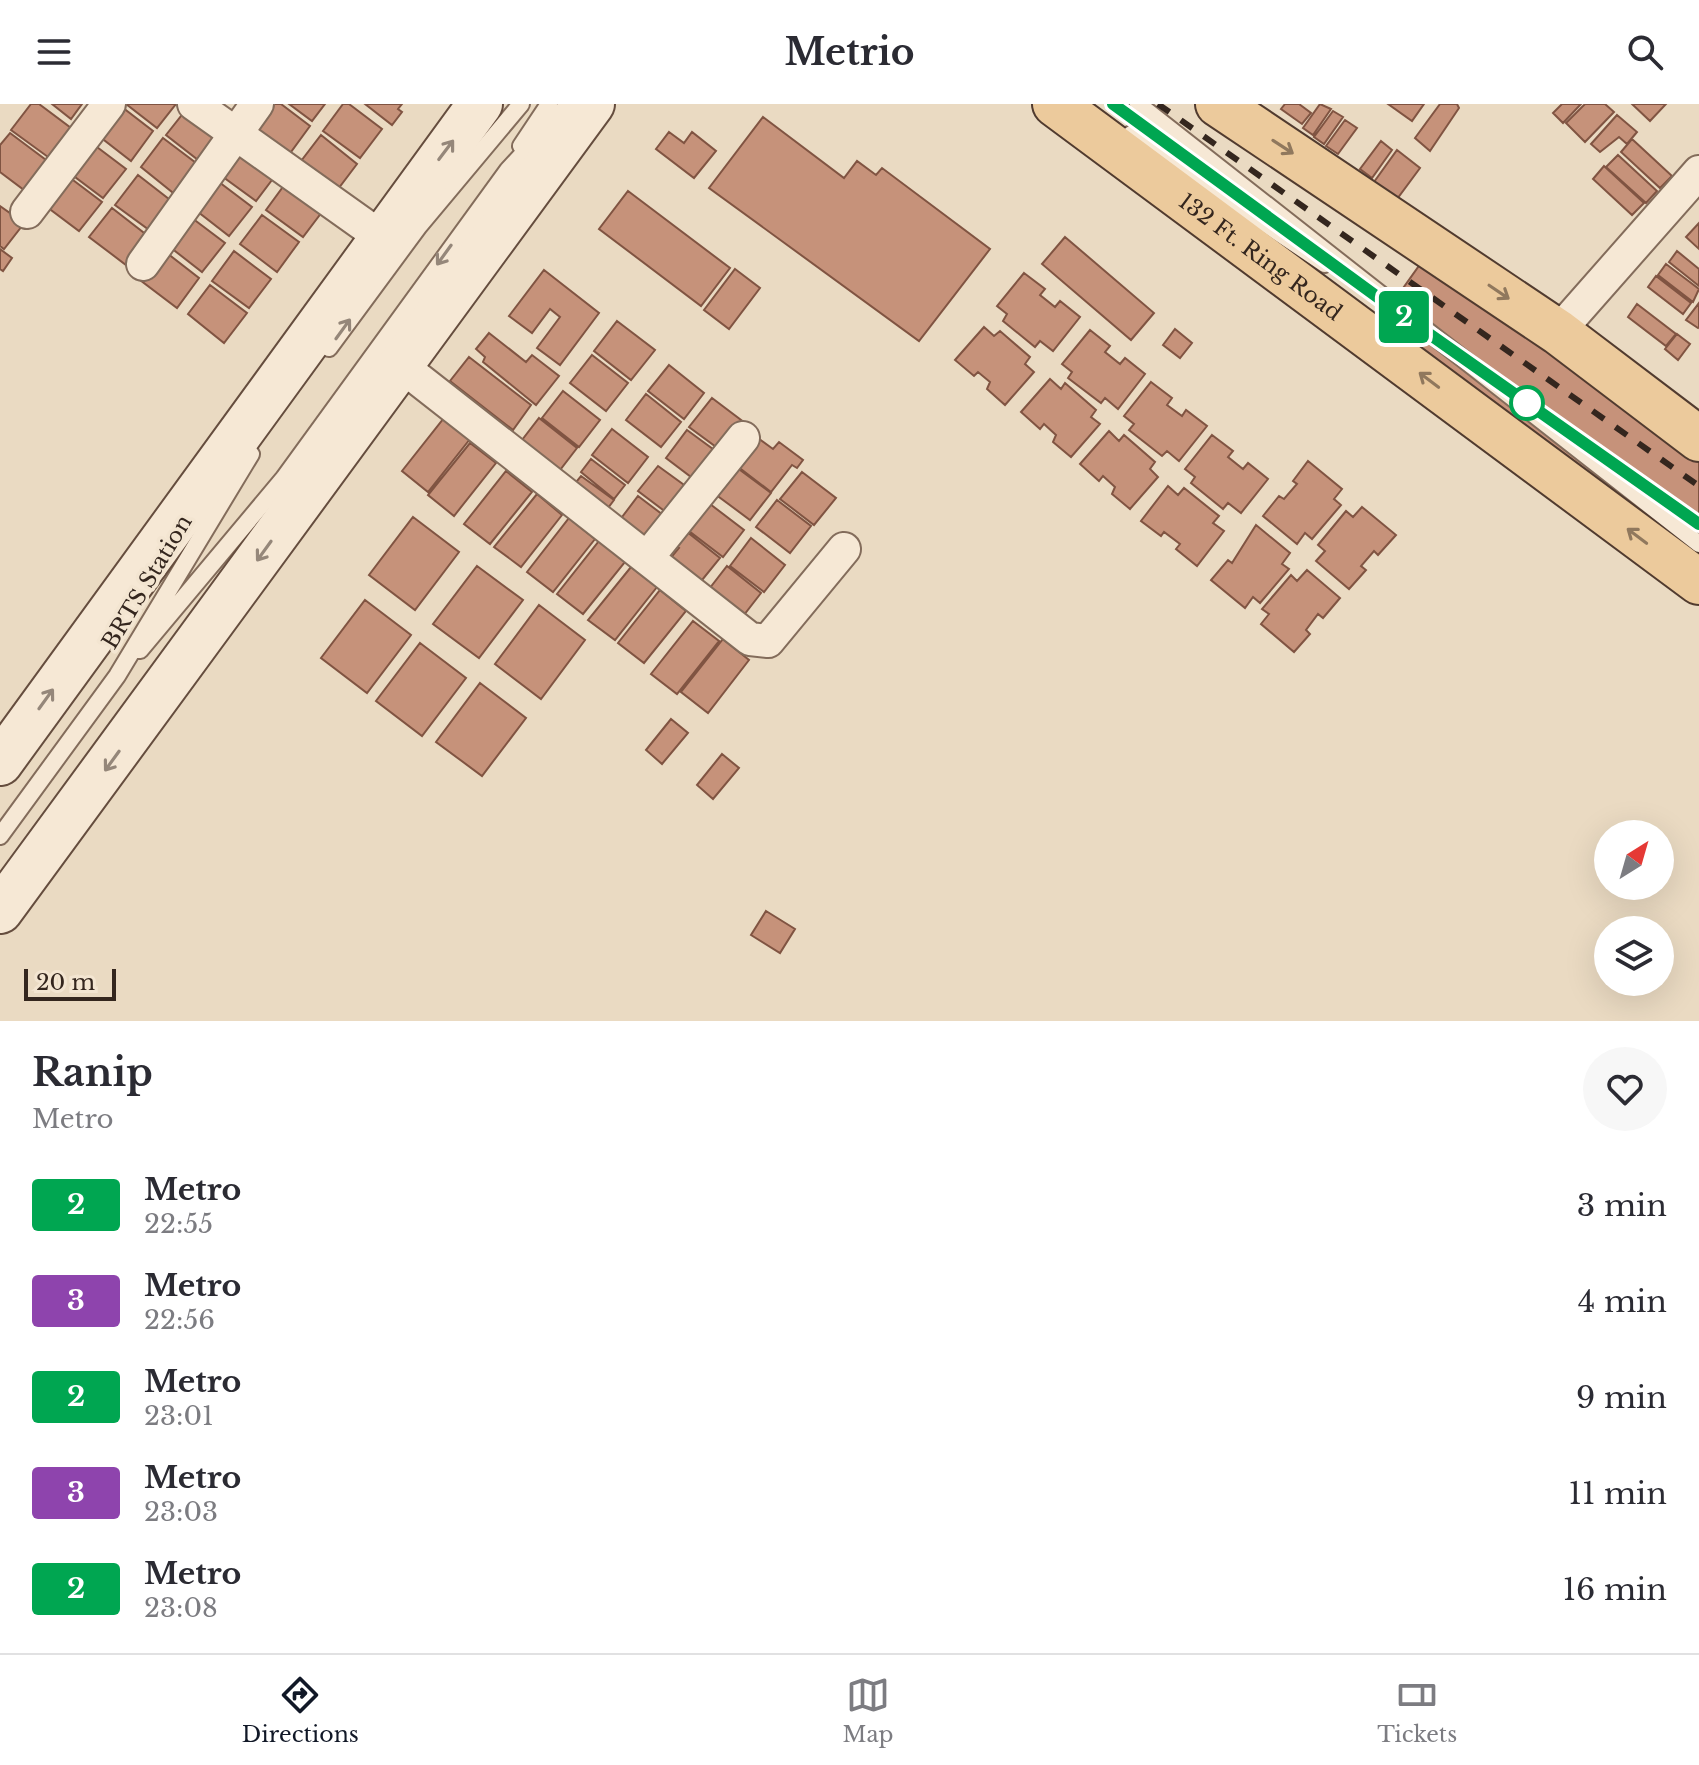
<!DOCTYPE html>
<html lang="en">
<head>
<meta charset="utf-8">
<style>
  :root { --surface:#fff; --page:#f7f7f7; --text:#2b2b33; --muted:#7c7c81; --line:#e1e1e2; --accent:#111827 }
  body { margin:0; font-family:"Libre Baskerville",serif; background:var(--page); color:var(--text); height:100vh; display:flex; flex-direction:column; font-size:30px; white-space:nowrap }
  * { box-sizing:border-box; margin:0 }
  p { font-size:26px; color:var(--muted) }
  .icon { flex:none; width:44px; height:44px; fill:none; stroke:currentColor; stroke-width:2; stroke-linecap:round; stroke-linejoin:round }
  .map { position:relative; height:917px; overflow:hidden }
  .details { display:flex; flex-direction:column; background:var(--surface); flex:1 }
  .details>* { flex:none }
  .badge { padding:0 16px; border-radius:6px; font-size:28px; line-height:52px }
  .needle { width:52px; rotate:37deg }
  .buttons { position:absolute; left:1594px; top:716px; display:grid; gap:16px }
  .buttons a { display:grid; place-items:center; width:80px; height:80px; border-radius:50%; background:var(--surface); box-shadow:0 8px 32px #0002; font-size:40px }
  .scale { position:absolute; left:24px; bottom:20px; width:92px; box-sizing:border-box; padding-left:8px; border:4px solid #34261e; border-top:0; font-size:22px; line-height:28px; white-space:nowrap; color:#34261e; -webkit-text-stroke:6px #f3e5d1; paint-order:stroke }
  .map>.badge { position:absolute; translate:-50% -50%; box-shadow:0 0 0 4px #fff }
  .round { display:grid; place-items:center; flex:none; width:84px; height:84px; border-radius:42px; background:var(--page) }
  .headline { display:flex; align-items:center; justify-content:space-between; height:136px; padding:0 32px }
  h1 { font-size:38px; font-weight:800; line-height:60px }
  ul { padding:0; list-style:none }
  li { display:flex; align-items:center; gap:24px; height:96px; padding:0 32px }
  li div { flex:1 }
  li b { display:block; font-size:30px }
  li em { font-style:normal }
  li .badge { min-width:88px; font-weight:700; text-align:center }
  header { display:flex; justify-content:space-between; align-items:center; height:104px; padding:0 32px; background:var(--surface); font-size:36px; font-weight:800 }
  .menu { display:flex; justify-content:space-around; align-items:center; height:112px; border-top:2px solid var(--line); background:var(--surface); font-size:22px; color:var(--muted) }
  .menu a { display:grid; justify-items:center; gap:4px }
  .menu .on { color:var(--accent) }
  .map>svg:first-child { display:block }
  .building { fill:#c6927a; stroke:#805442; stroke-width:2 }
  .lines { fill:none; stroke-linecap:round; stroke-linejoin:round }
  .service-casing { stroke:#836c5b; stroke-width:20 }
  .minor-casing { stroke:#836c5b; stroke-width:36 }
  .secondary-casing { stroke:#654d3e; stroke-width:48 }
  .primary-casing { stroke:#513b2f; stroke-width:48 }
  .service { stroke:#f6e8d5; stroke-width:16 }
  .minor { stroke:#f6e8d5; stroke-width:32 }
  .secondary { stroke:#f6e8d5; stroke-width:44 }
  .primary { stroke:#ecca9c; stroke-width:44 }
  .rail { stroke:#34261e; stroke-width:6; stroke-dasharray:14 14; stroke-linecap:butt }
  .oneway { stroke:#90785d }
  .oneway2 { stroke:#95877a }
  .line-casing { stroke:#fff; stroke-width:18 }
  .line { stroke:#00a651; stroke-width:12 }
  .stop-dot { fill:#fff; stroke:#00a651; stroke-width:4 }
  .labels { text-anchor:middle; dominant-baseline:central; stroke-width:7; stroke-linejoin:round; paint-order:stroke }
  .street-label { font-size:22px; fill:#34261e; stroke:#f3e5d1 }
</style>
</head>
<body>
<header><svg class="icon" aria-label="menu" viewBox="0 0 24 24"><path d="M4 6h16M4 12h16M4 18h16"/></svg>Metrio<svg class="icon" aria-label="search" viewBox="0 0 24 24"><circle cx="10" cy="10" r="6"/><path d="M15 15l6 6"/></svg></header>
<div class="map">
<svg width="1699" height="917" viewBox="0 0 1699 917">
  <rect width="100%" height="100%" fill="#eadac2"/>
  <path class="building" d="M 31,0 L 39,0 L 71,24 L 48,53 L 11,26 Z
    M 52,0 L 82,0 L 71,15 Z
    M 118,0 L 153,27 L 131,57 L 95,29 Z
    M 126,0 L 176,0 L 157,24 Z
    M 269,0 L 281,0 L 310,22 L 288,52 L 251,24 Z
    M 289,0 L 325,0 L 312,17 Z
    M 343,0 L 349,0 L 382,25 L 360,54 L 323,27 Z
    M 365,0 L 402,0 L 398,5 L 402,8 L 392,21 Z
    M 1285,0 L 1299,0 L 1311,9 L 1302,20 L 1281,5 Z
    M 1320,0 L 1331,5 L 1313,31 L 1303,24 Z
    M 1388,0 L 1424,0 L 1412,17 Z
    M 1440,0 L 1457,0 L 1459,4 L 1430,47 L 1415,34 Z
    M 1562,0 L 1581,0 L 1563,19 L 1553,9 Z
    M 1585,0 L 1605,0 L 1614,8 L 1585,38 L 1566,19 Z
    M 1632,0 L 1666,0 L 1650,17 Z
    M 189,2 L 225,30 L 202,59 L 166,31 Z
    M 1333,7 L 1343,13 L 1324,40 L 1314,33 Z
    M 1617,11 L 1637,28 L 1627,40 L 1619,33 L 1600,48 L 1591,40 Z
    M 763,13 L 844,74 L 857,57 L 876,71 L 882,64 L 990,145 L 919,237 L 709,84 Z
    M 1345,16 L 1357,24 L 1338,50 L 1326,42 Z
    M 669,28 L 684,39 L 692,28 L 716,47 L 694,74 L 656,45 Z
    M 10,29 L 46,56 L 24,86 L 0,68 L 0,41 Z
    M 321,31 L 357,60 L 335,89 L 298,61 Z
    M 163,34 L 200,62 L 177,92 L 141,63 Z
    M 1632,35 L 1672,72 L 1660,84 L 1621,48 Z
    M 89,37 L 126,65 L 103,94 L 67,67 Z
    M 1381,37 L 1392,46 L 1372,74 L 1360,65 Z
    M 242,40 L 278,68 L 256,97 L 219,70 Z
    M 1397,46 L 1420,64 L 1397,95 L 1374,78 Z
    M 1618,51 L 1657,87 L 1646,99 L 1606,63 Z
    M 1604,62 L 1644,99 L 1632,111 L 1593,75 Z
    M 65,70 L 102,98 L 79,127 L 43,100 Z
    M 138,71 L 174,99 L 152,128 L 115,101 Z
    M 215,75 L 252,103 L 229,132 L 193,104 Z
    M 288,76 L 325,104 L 303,133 L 266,106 Z
    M 628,87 L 730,164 L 701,202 L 599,125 Z
    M 0,102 L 10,109 L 15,102 L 29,113 L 4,145 L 0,142 Z
    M 112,104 L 148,132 L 126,161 L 89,133 Z
    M 188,111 L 225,139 L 202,168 L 166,140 Z
    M 262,111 L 299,138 L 277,168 L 240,140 Z
    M 1699,119 L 1699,145 L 1686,133 Z
    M 1065,133 L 1154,209 L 1131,236 L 1042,160 Z
    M 0,145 L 12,154 L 3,167 L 0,165 Z
    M 163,146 L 199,174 L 177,204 L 140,176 Z
    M 234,147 L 271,175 L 249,204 L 212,177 Z
    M 1677,147 L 1699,165 L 1699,182 L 1669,158 Z
    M 1426,152 L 1699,346 L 1699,476 L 1364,239 Z
    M 1666,160 L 1699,185 L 1693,198 L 1658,171 Z
    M 735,165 L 760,184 L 729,225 L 704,206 Z
    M 544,166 L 599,209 L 560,261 L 537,244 L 560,213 L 550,205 L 532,229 L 509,212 Z
    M 1024,169 L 1045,185 L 1040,191 L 1055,203 L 1060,197 L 1080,213 L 1053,247 L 1040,237 L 1035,243 L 1003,217 L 1007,210 L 997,202 Z
    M 1656,172 L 1691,199 L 1683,210 L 1648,183 Z
    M 210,181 L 247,209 L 224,239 L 188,210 Z
    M 1699,199 L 1699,223 L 1698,224 L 1686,216 Z
    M 1637,200 L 1676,230 L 1666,242 L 1628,213 Z
    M 617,217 L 655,246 L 631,276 L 594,247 Z
    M 984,223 L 994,232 L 1000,227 L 1030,253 L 1025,260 L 1034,268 L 1005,301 L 987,285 L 990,278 L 978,268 L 974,272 L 955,256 Z
    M 1175,225 L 1192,239 L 1180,254 L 1163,241 Z
    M 1090,226 L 1110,242 L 1105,248 L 1120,260 L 1125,254 L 1145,270 L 1118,305 L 1105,294 L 1101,299 L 1068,274 L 1072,268 L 1062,260 Z
    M 489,229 L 526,258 L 532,251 L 559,272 L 536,301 L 483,258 L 485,253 L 476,245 Z
    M 1677,230 L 1690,240 L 1678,256 L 1665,245 Z
    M 592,251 L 628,279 L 606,307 L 570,279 Z
    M 469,253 L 531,301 L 513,326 L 450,277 Z
    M 669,261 L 704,289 L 684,315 L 648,287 Z
    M 1050,275 L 1061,285 L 1065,279 L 1096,306 L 1091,313 L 1100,320 L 1071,353 L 1053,338 L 1056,331 L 1044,320 L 1040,325 L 1021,308 Z
    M 1151,278 L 1172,294 L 1167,301 L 1182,312 L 1186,306 L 1207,322 L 1179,357 L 1167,347 L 1162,352 L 1129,326 L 1134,320 L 1124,312 Z
    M 563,287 L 600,316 L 579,343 L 542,314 Z
    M 646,290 L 681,318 L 661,343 L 626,316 Z
    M 712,294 L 745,319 L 723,348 L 689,323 Z
    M 444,314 L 470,335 L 428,388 L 402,367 Z
    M 539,314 L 577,344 L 560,366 L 522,336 Z
    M 612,325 L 648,353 L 628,379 L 592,351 Z
    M 687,326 L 721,351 L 699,379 L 666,354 Z
    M 1109,327 L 1119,337 L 1124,331 L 1155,358 L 1150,365 L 1158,373 L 1130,405 L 1112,390 L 1115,383 L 1103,372 L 1099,377 L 1080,360 Z
    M 1212,331 L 1233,347 L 1228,353 L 1243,365 L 1248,359 L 1268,375 L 1241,409 L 1228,399 L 1223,405 L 1191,379 L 1195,373 L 1185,365 Z
    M 758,334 L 773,345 L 779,338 L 803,356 L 797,364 L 792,361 L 771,388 L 737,362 Z
    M 470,339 L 496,359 L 454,412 L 428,391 Z
    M 591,355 L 625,381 L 614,395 L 581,368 Z
    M 1308,357 L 1342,385 L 1334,395 L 1341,401 L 1312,435 L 1305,429 L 1297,440 L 1263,412 L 1279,392 L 1284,395 L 1297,380 L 1293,377 Z
    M 658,362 L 691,386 L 671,412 L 638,387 Z
    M 736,363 L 771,389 L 750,416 L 715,390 Z
    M 506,367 L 532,388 L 490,440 L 464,420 Z
    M 802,368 L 836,394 L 814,421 L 780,395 Z
    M 581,372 L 614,396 L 605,408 L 572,383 Z
    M 1168,382 L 1178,391 L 1184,384 L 1219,412 L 1213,419 L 1224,427 L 1197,462 L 1176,445 L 1180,440 L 1164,428 L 1161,432 L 1141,417 Z
    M 537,390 L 562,411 L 521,463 L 494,443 Z
    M 638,392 L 671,417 L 652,442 L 619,417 Z
    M 777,396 L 811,422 L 790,449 L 756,423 Z
    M 710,400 L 744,426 L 723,453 L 689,427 Z
    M 1362,403 L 1396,431 L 1378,451 L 1374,447 L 1361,462 L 1366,466 L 1349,485 L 1316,457 L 1325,447 L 1318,441 L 1346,407 L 1353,413 Z
    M 413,413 L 459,448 L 415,506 L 369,471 Z
    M 569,414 L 595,435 L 553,488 L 527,468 Z
    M 1256,421 L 1290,449 L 1282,460 L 1289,465 L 1260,499 L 1253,493 L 1245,504 L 1211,476 L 1228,456 L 1232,459 Z
    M 682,424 L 720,454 L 698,481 L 668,457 L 679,444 L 671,438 Z
    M 751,434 L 785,461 L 764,488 L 730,462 Z
    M 599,437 L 625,458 L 583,510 L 557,490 Z
    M 477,462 L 523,496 L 479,554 L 433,520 Z
    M 727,462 L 761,489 L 740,516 L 706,489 Z
    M 631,463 L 657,483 L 615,536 L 588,516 Z
    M 1307,466 L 1340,494 L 1323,514 L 1318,510 L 1306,526 L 1310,530 L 1294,548 L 1261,520 L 1269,510 L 1262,505 L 1291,471 L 1297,477 Z
    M 660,486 L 686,507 L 644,559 L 618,539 Z
    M 365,496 L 411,531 L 367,589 L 321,554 Z
    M 539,501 L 585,536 L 541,595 L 495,560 Z
    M 693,517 L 719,537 L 677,590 L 651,570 Z
    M 723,535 L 749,556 L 708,609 L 681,588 Z
    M 420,539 L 466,574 L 422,632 L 376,597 Z
    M 480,579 L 526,614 L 482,672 L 436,638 Z
    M 671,615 L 688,629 L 662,660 L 646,646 Z
    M 722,650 L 739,664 L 713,695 L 697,681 Z
    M 766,807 L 795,825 L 780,849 L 751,831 Z"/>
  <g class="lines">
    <g class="service-casing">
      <path id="service" d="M 1138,0 L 1699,440
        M 1131,30 L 1325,160
        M 521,42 L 549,0
        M 329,244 L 419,122 L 521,0
        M 140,546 L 284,374 L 508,66 L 564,5
        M 0,732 L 117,572 L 251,350"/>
    </g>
    <g class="minor-casing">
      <path id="minor" d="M 194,0 L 381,133
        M 27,108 L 109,0
        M 143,160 L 257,0
        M 1558,228 L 1699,68
        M 399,260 L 750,535 L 768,537 L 844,445
        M 647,454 L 743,334"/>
    </g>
    <g class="secondary-casing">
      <path id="secondary" d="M 0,659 L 480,0
        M 0,807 L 592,0"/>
    </g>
    <g class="primary-casing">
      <g id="primary">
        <path id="s1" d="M 1055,0 L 1699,478"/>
        <path d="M 1218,0 L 1558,228 L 1699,335"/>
      </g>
    </g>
    <use href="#service" class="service"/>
    <use href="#minor" class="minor"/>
    <use href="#secondary" class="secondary"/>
    <use href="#primary" class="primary"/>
    <path class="rail" d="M 1113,0 L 1398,208 L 1699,420
      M 1158,0 L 1699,382"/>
  </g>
  <defs><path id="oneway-shaft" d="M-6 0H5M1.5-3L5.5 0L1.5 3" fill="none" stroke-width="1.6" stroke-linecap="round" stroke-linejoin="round" transform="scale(2)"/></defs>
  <g class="oneway">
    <use href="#oneway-shaft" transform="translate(1283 43) rotate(33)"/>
    <use href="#oneway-shaft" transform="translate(1499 188) rotate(34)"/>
    <use href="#oneway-shaft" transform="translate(1429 276) rotate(-143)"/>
    <use href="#oneway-shaft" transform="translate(1637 432) rotate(-143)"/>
  </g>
  <g class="oneway2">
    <use href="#oneway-shaft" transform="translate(446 46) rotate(-53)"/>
    <use href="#oneway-shaft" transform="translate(444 151) rotate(126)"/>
    <use href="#oneway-shaft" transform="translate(343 225) rotate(-54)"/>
    <use href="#oneway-shaft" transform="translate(264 447) rotate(126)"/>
    <use href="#oneway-shaft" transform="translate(46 595) rotate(-54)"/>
    <use href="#oneway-shaft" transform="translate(112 657) rotate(126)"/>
  </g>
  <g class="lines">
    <g class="line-casing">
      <path id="line" d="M 1113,0 L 1398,208 L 1699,420"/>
    </g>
    <use href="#line" class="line"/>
  </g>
  <circle class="stop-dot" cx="1527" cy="299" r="16"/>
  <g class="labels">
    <g class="street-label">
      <text stroke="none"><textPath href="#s1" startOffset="256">132 Ft. Ring Road</textPath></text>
      <text transform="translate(147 478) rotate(-59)">BRTS Station</text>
    </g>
  </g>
</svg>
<div class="buttons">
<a><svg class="needle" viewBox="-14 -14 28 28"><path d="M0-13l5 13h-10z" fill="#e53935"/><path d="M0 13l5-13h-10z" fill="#7c7c81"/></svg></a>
<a><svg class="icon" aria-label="layers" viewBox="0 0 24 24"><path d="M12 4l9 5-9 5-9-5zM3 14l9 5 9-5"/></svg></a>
</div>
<div class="scale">20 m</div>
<b class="badge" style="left:1404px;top:213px;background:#00a651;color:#fff">2</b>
</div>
<section class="details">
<div class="headline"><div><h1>Ranip</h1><p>Metro</p></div><a class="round"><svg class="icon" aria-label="heart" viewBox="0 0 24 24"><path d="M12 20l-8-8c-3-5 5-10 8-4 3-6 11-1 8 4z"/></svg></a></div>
<ul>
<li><span class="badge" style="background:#00a651;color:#fff">2</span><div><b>Metro</b><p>22:55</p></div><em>3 min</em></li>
<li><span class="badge" style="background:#8e44ad;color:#fff">3</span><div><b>Metro</b><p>22:56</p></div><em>4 min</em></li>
<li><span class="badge" style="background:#00a651;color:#fff">2</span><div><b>Metro</b><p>23:01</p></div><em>9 min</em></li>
<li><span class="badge" style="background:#8e44ad;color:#fff">3</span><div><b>Metro</b><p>23:03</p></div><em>11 min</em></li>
<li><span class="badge" style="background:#00a651;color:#fff">2</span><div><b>Metro</b><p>23:08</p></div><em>16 min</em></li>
</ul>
</section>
<nav class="menu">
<a class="on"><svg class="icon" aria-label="directions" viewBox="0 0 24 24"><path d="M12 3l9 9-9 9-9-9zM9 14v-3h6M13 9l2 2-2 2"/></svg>Directions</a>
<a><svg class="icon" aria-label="map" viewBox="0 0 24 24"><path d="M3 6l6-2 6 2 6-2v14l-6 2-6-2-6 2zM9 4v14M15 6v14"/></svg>Map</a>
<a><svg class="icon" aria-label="tickets" viewBox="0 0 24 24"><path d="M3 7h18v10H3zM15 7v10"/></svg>Tickets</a>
</nav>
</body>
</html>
